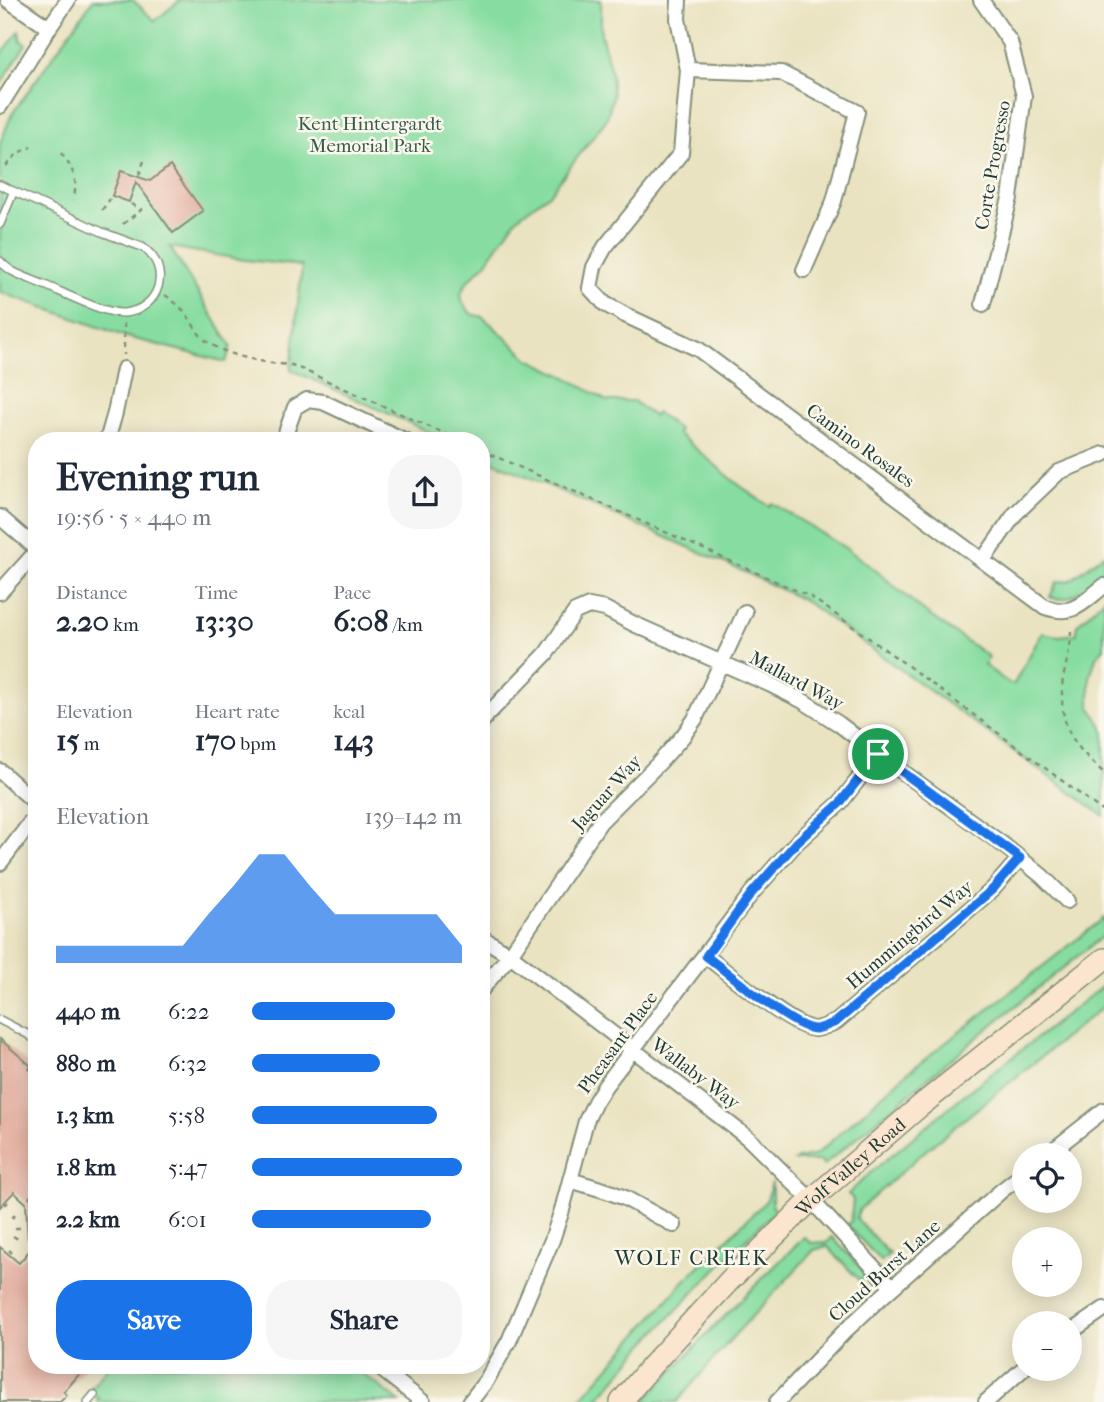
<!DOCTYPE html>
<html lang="en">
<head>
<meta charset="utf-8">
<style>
	:root { --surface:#fff; --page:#f6f6f7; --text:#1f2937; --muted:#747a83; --accent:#1a73e8 }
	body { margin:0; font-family:"IM FELL French Canon",serif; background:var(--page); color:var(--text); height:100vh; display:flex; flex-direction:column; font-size:26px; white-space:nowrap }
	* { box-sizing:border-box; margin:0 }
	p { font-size:23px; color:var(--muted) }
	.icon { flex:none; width:38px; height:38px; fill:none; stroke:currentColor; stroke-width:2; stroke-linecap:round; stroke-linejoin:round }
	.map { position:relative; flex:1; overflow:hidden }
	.drawer { position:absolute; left:28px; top:432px; width:462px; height:942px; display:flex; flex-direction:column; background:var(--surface); border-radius:28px; box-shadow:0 4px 18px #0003 }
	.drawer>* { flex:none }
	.tools { position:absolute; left:1012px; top:1143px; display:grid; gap:14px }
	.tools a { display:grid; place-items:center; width:70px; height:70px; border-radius:50%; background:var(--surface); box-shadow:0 4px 18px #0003; font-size:35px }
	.pin { position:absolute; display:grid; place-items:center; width:60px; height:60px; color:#fff; margin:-30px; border:4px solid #fff; border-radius:50%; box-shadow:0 2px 7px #0007 }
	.round { display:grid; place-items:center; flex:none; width:74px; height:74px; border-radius:28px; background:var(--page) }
	.overview { display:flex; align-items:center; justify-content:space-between; height:119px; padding:0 28px }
	h1 { font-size:38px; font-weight:700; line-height:52px }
	.figures { display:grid; grid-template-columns:repeat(3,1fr); gap:10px; height:119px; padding:7px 28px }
	.figures div { display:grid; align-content:center }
	.figures b { font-size:30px; font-weight:700 }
	.figures small { font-size:19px; font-weight:400 }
	.figures p { font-size:19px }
	.chart { height:196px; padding:14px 28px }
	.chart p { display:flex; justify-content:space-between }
	.chart svg { width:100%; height:126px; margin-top:7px; fill:var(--accent); opacity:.7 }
	.button { display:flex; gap:14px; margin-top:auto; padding:14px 28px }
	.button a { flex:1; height:80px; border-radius:28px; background:var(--accent); color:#fff; font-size:28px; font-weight:700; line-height:80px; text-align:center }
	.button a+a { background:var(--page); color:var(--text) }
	ul { padding:0 28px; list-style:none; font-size:23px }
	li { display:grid; grid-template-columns:112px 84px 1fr; align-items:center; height:52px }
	li i { height:18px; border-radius:9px; background:var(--accent) }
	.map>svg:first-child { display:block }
</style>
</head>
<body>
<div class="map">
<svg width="1104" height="1402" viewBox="0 0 1104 1402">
	<rect width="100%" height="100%" fill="#fbf7ec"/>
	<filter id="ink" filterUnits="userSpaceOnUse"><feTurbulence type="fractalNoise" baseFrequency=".0143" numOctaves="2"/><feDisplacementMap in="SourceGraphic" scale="14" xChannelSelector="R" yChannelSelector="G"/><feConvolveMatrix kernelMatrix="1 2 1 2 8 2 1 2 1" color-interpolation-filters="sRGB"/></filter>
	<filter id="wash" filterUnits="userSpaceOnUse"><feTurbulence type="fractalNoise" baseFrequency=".00686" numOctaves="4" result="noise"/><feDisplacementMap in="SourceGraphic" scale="28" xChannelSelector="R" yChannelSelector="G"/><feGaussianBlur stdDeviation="1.57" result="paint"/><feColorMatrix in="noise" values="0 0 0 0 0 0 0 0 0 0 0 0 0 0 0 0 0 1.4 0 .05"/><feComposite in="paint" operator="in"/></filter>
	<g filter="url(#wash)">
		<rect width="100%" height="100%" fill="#eae3c1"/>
		<path fill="#87dda1" stroke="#538d6a" stroke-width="2" d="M93,0H133L155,21L180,0H601V34L611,72L613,97L606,120L550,193L517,218L486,263L467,282L461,293L462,301L471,314L483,317L529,359L568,378L607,401H633L653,416L657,413L679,430L677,433L739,485L769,506L772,503L847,549L873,568L926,613L989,657L984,665L1010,684H1014L1016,680L1042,633L1059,636L1077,634V625L1104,599V648L1096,657L1090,677V706L1104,730V816L805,601L736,568L481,456V441H449L291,370L302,266L245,260L170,247L231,346L226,362L127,337L0,292V143L12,114Z
			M19,31L21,41L26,44L0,85V56Z
			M1104,554V575C1086,585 1071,605 1050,597L1057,582L1071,580Z
			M1104,918V935L992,1025L824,1165L820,1161H795L798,1159L816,1155L901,1078Z
			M1104,985V1006L925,1151L860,1209L856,1218L889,1254L881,1261L847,1225L851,1221L853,1199L848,1194L868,1175L965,1094Z
			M772,1182V1206L776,1210L722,1263L646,1342L596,1402H578L684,1281L767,1200Z
			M804,1237L811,1243L828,1242L832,1237L867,1274L860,1281L827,1246L814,1250L731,1339L677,1402H643L714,1327Z
			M110,1365H351L400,1402H97L99,1399L88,1391Z"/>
		<g id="blocks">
			<path fill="#e0a695" d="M170,166L203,211L173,233L136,182L129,202L112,196L121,171L150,181Z
				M0,1039L31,1066L29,1069L37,1075V1238H28L26,1203L14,1192L0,1207Z
				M37,1242V1365H87L64,1392L67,1395L60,1402H0V1247L19,1263Z"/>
		</g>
	</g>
	<g filter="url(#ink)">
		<use href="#blocks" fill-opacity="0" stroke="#84907a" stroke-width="2"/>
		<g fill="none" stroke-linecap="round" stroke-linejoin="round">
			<g stroke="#84907a" stroke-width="10">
				<path id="service" d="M0,185L102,232L142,247C173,267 160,310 124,313C105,314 66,294 47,286C36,281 23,277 12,271C7,268 4,265 0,261
					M0,224L13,193
					M0,1020L27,1034L37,1041
					M88,1402L94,1395"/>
			</g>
			<g stroke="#84907a" stroke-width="18">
				<path id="minor" d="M8,0L49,28
					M679,0L678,19L688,70L681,153L605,247L594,267L590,288L605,304L625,315L698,349L1045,607C1074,617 1082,603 1104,586
					M981,0L1010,42L1024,96L1010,198L983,304
					M688,70L781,73L857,112L834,201L804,270
					M0,106L49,28L68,0
					M107,441L115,413L124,369
					M283,441L295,407L307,400L323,402L406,441
					M0,517L37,549
					M983,560L1015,514L1059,472L1104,454
					M0,592L37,551
					M481,723L487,715L546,654L575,612L589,606L605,609L634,624L769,684L803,701L839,724L878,754L1002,844L1042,876L1067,901
					M0,771L37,804
					M0,863L37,814
					M481,937L510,955L748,1138L811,1200L892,1287
					M706,956C726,971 793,1029 815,1029C821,1029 830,1024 836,1022L979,901L993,889L1020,858
					M481,990L510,955L600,822L659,763L683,736L695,719L745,612
					M1047,1155L1104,1110
					M570,1180L607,1191L625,1198L674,1225
					M1069,1333L1104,1309
					M376,1365L423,1402
					M470,1402L486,1381L509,1341L552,1240L562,1210L586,1121L595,1102L605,1086L751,894L797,842L840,803L878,754
					M777,1402L844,1332L877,1301L1001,1191L1024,1173
					M986,1402L1024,1368"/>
			</g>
			<g stroke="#84907a" stroke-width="24">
				<g id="secondary">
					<path id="s1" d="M621,1402L652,1365L730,1280L811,1200L920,1106L1104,959"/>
				</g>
			</g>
			<path stroke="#84907a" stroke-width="2.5" stroke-dasharray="5 5" stroke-linecap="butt" d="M61,153C73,169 79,180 73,200
				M6,166L18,153L31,147
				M139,175L144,161
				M131,204L140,209
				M102,210L110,199
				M123,224L146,206
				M165,295C171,299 177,304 182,309C190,317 194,328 201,336C217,355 268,364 292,365L461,441
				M124,323V355
				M481,450L811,597L904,663L1104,812
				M1071,631C1071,647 1067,659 1064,674C1062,681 1062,689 1062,696C1062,733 1078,749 1104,773
				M29,1198L37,1190
				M5,1205L8,1202
				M12,1218L16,1214
				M15,1228H20
				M13,1236L18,1239
				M9,1250L12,1253
				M35,1256L37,1257"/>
			<use href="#service" stroke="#fff" stroke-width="7"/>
			<use href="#minor" stroke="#fff" stroke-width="14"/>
			<use href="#secondary" stroke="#fbe5cf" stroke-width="21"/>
		</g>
	</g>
	<g fill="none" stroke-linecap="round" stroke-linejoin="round" filter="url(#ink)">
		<g stroke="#fff" stroke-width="14">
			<path id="route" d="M878,754L1020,858L993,889L979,901L836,1022C830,1024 821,1029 815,1029C793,1029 726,971 706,956L751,894L797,842L840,803Z"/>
		</g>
		<use href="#route" stroke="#1a73e8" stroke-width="9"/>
	</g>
	<g text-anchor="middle" stroke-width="5" stroke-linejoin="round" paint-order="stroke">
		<g font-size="19" fill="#345d4a" stroke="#fbf7ec">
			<text x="370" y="130">Kent Hintergardt<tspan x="370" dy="22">Memorial Park</tspan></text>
		</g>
		<g font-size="19" fill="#1f3d34" stroke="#fbf7ec">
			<text transform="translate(992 165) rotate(-80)" y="7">Corte Progresso</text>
			<text transform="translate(861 445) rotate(36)" y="7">Camino Rosales</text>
			<text transform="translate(797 680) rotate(28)" y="7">Mallard Way</text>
			<text transform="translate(606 792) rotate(-48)" y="7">Jaguar Way</text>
			<text transform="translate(909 934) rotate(-40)" y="7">Hummingbird Way</text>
			<text transform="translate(617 1042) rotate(-54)" y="7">Pheasant Place</text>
			<text transform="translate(696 1073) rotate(37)" y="7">Wallaby Way</text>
			<text dy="7" stroke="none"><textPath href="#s1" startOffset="329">Wolf Valley Road</textPath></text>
			<text transform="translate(884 1270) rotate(-42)" y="7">Cloud Burst Lane</text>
		</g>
		<g font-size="21" letter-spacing="2" fill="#1f3d34" stroke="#fbf7ec">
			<text x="692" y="1265">WOLF CREEK</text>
		</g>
	</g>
</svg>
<div class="tools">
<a><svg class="icon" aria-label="locate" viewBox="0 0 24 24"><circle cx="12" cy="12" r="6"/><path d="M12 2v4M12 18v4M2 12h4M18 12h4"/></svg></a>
<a>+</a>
<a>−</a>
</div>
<div class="pin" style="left:878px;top:754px;background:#1e9e55"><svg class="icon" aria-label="arrive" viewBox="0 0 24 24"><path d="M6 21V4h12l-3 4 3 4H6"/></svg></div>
<section class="drawer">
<div class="overview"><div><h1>Evening run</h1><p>19:56 · 5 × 440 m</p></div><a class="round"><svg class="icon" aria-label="share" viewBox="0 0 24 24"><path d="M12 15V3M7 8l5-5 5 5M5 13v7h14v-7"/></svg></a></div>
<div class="figures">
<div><p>Distance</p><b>2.20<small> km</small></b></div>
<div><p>Time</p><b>13:30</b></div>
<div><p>Pace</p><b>6:08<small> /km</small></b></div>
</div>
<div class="figures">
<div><p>Elevation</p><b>15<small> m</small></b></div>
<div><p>Heart rate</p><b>170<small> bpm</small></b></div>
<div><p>kcal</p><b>143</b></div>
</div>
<div class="chart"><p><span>Elevation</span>139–142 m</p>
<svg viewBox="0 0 160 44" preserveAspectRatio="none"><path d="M0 44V38L10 38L20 38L30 38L40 38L50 38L60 27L70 17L80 6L90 6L100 17L110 27L120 27L130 27L140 27L150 27L160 38V44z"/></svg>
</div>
<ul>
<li><b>440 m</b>6:22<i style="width:68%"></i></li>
<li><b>880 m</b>6:32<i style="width:61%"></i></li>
<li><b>1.3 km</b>5:58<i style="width:88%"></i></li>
<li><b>1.8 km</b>5:47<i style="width:100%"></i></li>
<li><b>2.2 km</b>6:01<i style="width:85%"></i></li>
</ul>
<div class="button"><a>Save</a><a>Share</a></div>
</section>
</div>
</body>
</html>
